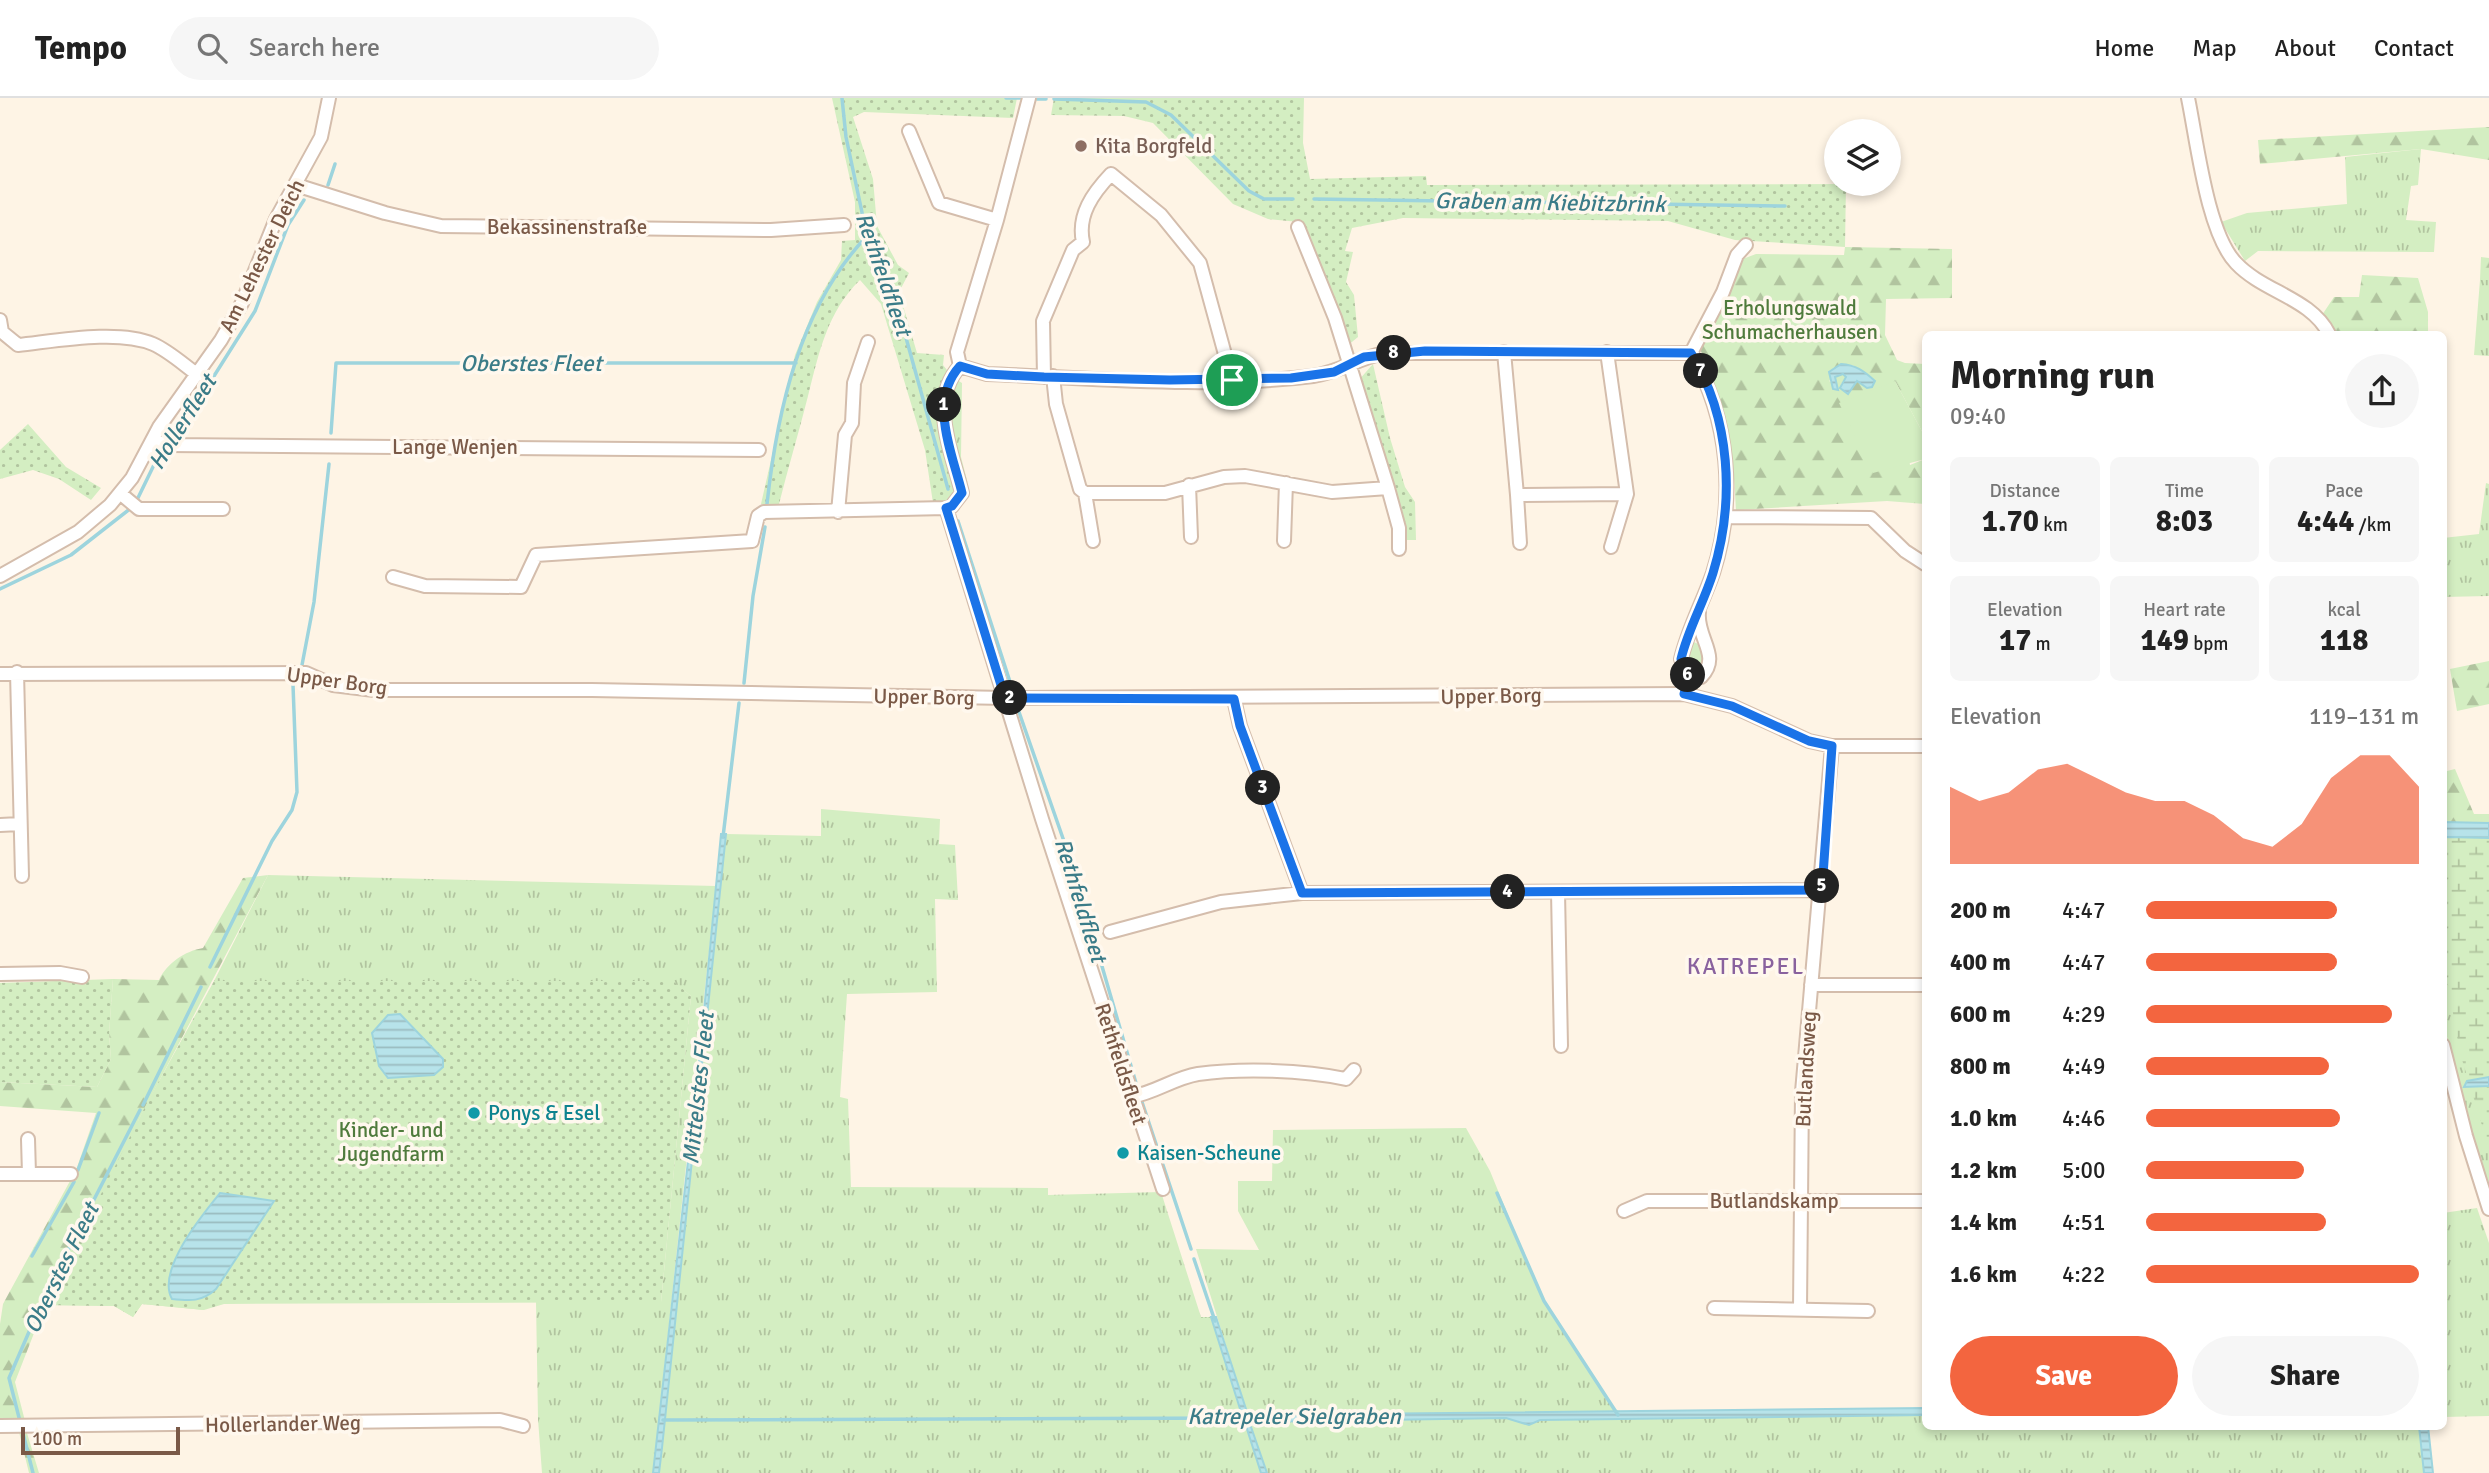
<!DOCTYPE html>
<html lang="en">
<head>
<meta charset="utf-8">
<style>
	:root { --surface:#fff; --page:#f6f6f6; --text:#222; --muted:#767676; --line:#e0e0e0; --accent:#f3653f }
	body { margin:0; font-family:Signika,sans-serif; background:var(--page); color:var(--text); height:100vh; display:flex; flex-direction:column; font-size:26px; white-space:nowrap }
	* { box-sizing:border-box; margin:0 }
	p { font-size:23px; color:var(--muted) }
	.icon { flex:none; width:38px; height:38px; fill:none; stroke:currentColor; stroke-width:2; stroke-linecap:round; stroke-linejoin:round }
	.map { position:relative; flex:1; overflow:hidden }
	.details { position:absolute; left:1922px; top:233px; width:525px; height:1099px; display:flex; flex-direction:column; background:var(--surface); border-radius:10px; box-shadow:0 4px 10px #0003 }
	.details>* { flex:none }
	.buttons { position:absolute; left:1824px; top:21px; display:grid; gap:14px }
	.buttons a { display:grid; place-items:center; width:77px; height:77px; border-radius:50%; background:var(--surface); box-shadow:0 4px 10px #0003; font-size:35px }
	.scale { position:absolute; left:21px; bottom:18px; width:159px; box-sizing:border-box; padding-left:7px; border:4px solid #7a5947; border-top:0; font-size:19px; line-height:24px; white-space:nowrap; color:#7a5947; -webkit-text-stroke:5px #fff8ee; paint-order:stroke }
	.pin { position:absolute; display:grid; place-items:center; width:60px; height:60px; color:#fff; margin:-30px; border:4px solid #fff; border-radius:50%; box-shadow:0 2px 7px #0007 }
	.km { position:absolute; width:35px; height:35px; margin:-18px; border-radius:50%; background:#222; color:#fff; font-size:19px; line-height:35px; text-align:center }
	.round { display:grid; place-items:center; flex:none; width:74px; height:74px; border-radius:37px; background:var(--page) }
	.summary { display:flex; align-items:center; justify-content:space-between; height:119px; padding:0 28px }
	h1 { font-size:38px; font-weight:800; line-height:52px }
	.figures { display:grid; grid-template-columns:repeat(3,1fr); gap:10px; height:119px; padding:7px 28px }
	.figures div { display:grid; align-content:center; border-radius:10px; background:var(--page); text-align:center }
	.figures b { font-size:30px; font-weight:800 }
	.figures small { font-size:19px; font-weight:400 }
	.figures p { font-size:19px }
	.chart { height:196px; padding:14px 28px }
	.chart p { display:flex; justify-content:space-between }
	.chart svg { width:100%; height:126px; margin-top:7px; fill:var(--accent); opacity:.7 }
	.action { display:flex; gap:14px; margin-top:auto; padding:14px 28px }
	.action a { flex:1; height:80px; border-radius:42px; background:var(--accent); color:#fff; font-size:28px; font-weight:800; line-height:80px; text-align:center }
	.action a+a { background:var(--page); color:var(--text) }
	ul { padding:0 28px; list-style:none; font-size:23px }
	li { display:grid; grid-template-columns:112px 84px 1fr; align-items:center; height:52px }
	li i { height:18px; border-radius:9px; background:var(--accent) }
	header { display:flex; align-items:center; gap:42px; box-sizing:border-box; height:98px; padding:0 35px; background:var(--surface); border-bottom:2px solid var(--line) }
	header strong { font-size:33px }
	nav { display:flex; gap:38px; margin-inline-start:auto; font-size:24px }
	.search { width:490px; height:63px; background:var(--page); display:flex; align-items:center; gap:18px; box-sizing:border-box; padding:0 24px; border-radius:38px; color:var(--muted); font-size:26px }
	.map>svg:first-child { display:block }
</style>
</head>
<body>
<header>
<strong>Tempo</strong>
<div class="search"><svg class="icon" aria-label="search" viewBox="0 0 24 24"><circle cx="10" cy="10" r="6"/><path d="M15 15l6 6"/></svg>Search here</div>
<nav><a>Home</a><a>Map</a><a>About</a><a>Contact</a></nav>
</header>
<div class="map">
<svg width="2489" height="1375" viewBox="0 0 2489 1375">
	<defs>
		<pattern id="grass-tufts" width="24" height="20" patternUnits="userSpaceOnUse" patternTransform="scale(1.75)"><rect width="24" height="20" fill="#d4eec2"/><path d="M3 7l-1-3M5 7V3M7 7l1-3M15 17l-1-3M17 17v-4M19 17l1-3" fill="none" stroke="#b1c49f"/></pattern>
		<pattern id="forest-firs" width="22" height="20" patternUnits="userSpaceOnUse" patternTransform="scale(1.75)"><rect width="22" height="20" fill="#d4eec2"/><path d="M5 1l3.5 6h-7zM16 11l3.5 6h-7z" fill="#b1c49f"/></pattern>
		<pattern id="wetland-marsh" width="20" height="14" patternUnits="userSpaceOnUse" patternTransform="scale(1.75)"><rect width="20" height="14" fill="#d4eec2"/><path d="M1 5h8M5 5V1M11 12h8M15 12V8" fill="none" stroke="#b1c49f"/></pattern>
		<pattern id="park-dots" width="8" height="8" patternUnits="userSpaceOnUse" patternTransform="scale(1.75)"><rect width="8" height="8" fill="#d4eec2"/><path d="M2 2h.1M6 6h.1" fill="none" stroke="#b1c49f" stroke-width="1.8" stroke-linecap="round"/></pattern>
		<pattern id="water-rules" width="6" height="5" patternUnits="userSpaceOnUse" patternTransform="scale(1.75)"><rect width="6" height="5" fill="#b7e3ea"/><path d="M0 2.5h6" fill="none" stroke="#9abbbf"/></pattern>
	</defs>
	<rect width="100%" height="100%" fill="#fef4e5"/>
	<path fill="url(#grass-tufts)" d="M2421,51L2418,87L2411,88L2406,122L2436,124L2434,154L2258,153L2245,163L2221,124L2247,115L2347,106L2345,59Z
		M2480,182H2489V258L2474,257Z
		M954,280L962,285L961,359L968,386L960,366L948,308Z
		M2486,385L2489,386V498L2443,499V440L2479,436Z
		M1694,544L1700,547L1706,560L1701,570L1696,571L1688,563L1690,548Z
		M821,711L940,721L939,746L955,747L958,802L935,801L937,894L847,896L840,999L848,1001L851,1089L1048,1090V1097L1161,1094L1201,1219H1211L1261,1375H659L726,736L821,738Z
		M2447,739L2489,740V1094L2460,996L2443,921V742Z
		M268,777L716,788L653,1375H542L538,1321L536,1204H661L691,898L672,883H214Z
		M1466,1030L1490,1073L1542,1200L1614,1310L1620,1314L1252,1317L1247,1315L1196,1151L1259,1152L1238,1113V1083H1272L1273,1032Z
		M2477,1110L2489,1145V1318L2443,1319V1115Z
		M1925,1317V1328H2419L2424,1375H1267L1250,1325L1507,1320L1529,1327L1540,1322Z"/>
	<path fill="url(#forest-firs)" fill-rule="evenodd" d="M2489,29V62L2421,51L2260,66L2258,42Z
		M1845,149L1952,151V200L1886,201L1885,237L1897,262L1905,265L1925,266V339L1895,283L1910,367L1925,361V406L1887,403L1736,412C1733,347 1727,309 1699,249L1740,162L1756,156L1844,157ZM1853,267L1862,284L1857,283L1852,289L1841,286L1846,279L1843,276L1835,279L1837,287L1829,283Z
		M2481,159L2489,160V182H2480Z
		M2362,177L2418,180L2428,214V236H2332L2322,217L2334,199H2359Z
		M2489,563V606L2457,613L2450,571Z
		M2455,671L2474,716H2489V725L2443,724V674Z
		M268,777L138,1023L204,1212L142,1206L133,1219L114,1208L45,1207L15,1284L25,1323H0V1226L3,1206L76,1072L96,1015L0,1008V984L97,989L111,961L109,936L113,881L159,882C167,865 185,853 203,850L243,780Z
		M19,1334L27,1335L39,1375H29Z"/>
	<path fill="url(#wetland-marsh)" d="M2443,739L2489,740V1050L2460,955L2443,858Z"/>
	<path fill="url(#park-dots)" d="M832,0H1017L1013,20L864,14L853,19L873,81L877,128L898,167L909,175L899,194L917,255L944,257L943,267L947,272L938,293V313L956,393L948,405H933L925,352L881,206L860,182C827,214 819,255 808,298C799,334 788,370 779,406H761L795,257L817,204L841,162L842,143L855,142V104Z
		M1054,0H1304L1303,45L1310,81L1426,78L1427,87L1846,86L1845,149L1735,142L1668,123L1403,120L1352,130L1345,153L1353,154L1346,184L1354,197L1358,239L1347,248L1299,124L1268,121L1233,106L1153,25L1124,18L1051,17Z
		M1373,266L1390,340L1405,389L1415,404L1416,442H1402L1358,283Z
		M28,326L66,369L101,390L91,402L59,381L33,372L0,381V352Z
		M113,881L109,936L111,961L97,989L0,984V885Z
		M214,883H673L691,898L661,1204L224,1206L204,1212L142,1206L133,1219L114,1208L45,1207L148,1003Z"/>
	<path fill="#d4eec2" d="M1895,283L1925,339V361L1873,375L1839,305Z"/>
	<path fill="url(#water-rules)" stroke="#9dd4dd" stroke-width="2" d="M1841,266C1856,267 1864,273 1875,283L1872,289L1867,290L1857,283L1848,296L1840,290L1846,279L1843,276L1835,279L1838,292L1833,291L1829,274Z
		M2443,724L2489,725V740L2447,739L2443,743Z
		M721,736H726L662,1350L659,1375H653L699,965Z
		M400,916L443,961V969L434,977L388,980L379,968L372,935L388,917Z
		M2489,979V988L2464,989L2467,983Z
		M220,1095L274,1103L216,1191C202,1204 190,1203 172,1201C156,1173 202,1117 220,1095Z
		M1211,1219H1216L1247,1314L1252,1317L1925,1310V1317L1540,1322L1529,1327L1506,1320L1255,1324L1250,1326L1267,1375H1261L1246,1328L1240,1324L1241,1314Z
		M2419,1328H2428L2433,1375H2424Z"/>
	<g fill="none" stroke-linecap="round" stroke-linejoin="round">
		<path stroke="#9dd4dd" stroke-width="3.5" d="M842,0L846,39L867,138L888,175L948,391
			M1006,0H1020
			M1037,1H1046
			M1054,1L1146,4L1171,17L1249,93L1264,101H1293
			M328,87L335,66
			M1314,101L1785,108
			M331,335L336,265H796
			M136,404L167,340L214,278L255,213L288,127L304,102
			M767,406C777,313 800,208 867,138
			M958,423L1012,590
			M0,491L71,457L131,410
			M302,567L314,504L329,366
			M744,585L753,498L765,429
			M1019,614L1074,772L1138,992
			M723,739L739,605
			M210,869L272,743L292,712L297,694L293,587
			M1142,1004L1191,1151
			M143,1007L201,889
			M78,1072L99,1015
			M1497,1095L1544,1203L1618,1317
			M32,1158L74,1084
			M1194,1161L1215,1223
			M663,1322L1244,1320
			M33,1375L9,1280L45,1197L140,1012"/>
		<g stroke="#d4bdac" stroke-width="16">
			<path id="minor" d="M1029,0L997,122L957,254L960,268L987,276C1093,280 1209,291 1313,278C1339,274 1359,260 1384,255H1691C1730,322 1736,403 1713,475C1703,504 1688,531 1681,561L1689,578L1701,579C1722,558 1696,540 1699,514
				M2188,0C2197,43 2207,135 2236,165C2263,194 2311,200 2329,236
				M909,33L939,105L997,122
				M296,87L385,115L441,128L771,132L844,127
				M0,222L2,234L18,247C56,243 118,231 153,246C169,253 184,267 198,277
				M1504,254L1517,397L1627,396L1607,254
				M1691,255L1723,194L1737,157L1746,147
				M960,268C928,303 952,354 962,395L952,408L946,410L1042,721L1163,1091
				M1053,278L1056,306L1080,391L1085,395H1165L1224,379L1245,378L1332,394L1388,390L1335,220L1298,129
				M1044,279L1043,223L1073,152L1083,144C1077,117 1093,95 1111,76L1161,117L1200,165L1232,282
				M152,342L168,347L759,352
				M1189,387L1191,439
				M1388,390L1399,430V451
				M1085,395L1093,443
				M121,396L139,411H223
				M1517,397L1520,445
				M838,414L845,337L852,325L854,285L868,244
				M1726,419L1871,420L1905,453L1925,466
				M1284,443L1286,385
				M1611,449L1627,396
				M0,478L78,434L110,407L132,380L159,329L221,242L242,205L276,121L321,39L329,0
				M393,479L425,488L521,489L536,457L752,443L758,418L764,414L946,410
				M17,574L22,778
				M0,576L306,575L333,587L374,592H592L1005,600L1684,596L1732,608L1809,643L1832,648H1925
				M1234,601L1240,628L1302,795
				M0,727L20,726
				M1558,794L1561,948
				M1110,834L1221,804L1302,795L1822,792
				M0,876L60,875L82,879
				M1811,887H1925
				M2443,947L2466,1038L2489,1111
				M1131,999C1157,994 1174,980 1198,976C1242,970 1303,972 1346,981L1354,972
				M28,1041L29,1076
				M0,1076H71
				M1624,1113L1647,1103H1925
				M1714,1210L1868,1213
				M1800,1211L1802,994L1832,648
				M0,1328L500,1322L523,1328"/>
		</g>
		<use href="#minor" stroke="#fff" stroke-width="12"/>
	</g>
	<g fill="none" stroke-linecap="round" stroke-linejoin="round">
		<g stroke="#fff" stroke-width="14">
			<path id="route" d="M1425,253L1691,255C1731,321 1735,403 1713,475C1704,504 1688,531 1681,561L1689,578L1684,596L1732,608L1809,643L1832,648L1822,792L1302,795L1240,628L1234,601L1005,600L946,410L952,408L962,395C952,354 928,303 960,268L987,276L1044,279L1170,282L1291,280L1334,274L1364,259Z"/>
		</g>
		<use href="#route" stroke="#1a73e8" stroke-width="9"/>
	</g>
	<circle fill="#8d6e63" stroke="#fff8ee" stroke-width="2.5" cx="1081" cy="48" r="7"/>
	<g fill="#0f9aa8" stroke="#fff8ee" stroke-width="2.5">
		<circle cx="474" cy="1015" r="7"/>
		<circle cx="1123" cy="1055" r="7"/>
	</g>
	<g text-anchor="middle" stroke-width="7" stroke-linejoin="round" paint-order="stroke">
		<g font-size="21" fill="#785e54" stroke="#fff8ee" text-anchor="start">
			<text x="1095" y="55">Kita Borgfeld</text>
		</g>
		<g font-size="21" fill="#7a5947" stroke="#fff8ee">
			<text x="567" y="136">Bekassinenstraße</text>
			<text transform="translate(262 158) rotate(-64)" y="7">Am Lehester Deich</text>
			<text x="455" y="356">Lange Wenjen</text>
			<text transform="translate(337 583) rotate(8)" y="7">Upper Borg</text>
			<text transform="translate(1491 598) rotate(-1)" y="7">Upper Borg</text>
			<text transform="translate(924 599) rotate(1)" y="7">Upper Borg</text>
			<text transform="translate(1121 966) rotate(72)" y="7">Rethfeldsfleet</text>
			<text transform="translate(1806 971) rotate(-87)" y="7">Butlandsweg</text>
			<text x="1774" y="1110">Butlandskamp</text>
			<text transform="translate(283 1326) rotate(-1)" y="7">Hollerlander Weg</text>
		</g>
		<g font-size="21" fill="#4f7b3c" stroke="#fff8ee">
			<text x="1790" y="217">Erholungswald<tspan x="1790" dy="24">Schumacherhausen</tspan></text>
			<text x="391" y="1039">Kinder- und<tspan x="391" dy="24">Jugendfarm</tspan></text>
		</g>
		<g font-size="21" fill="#0d838f" stroke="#fff8ee" text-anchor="start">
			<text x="488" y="1022">Ponys &amp; Esel</text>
			<text x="1137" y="1062">Kaisen-Scheune</text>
		</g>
		<g font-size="23" font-style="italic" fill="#3b7c88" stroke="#fff8ee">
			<text transform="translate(1550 104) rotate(1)" y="8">Graben am Kiebitzbrink</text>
			<text transform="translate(884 176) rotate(71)" y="8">Rethfeldfleet</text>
			<text x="531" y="273">Oberstes Fleet</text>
			<text transform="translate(182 324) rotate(-58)" y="8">Hollerfleet</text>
			<text transform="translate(1081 802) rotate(73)" y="8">Rethfeldfleet</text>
			<text transform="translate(698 990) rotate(-84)" y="8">Mittelstes Fleet</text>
			<text transform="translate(61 1170) rotate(-64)" y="8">Oberstes Fleet</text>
			<text x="1294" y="1326">Katrepeler Sielgraben</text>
		</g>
		<g font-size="23" letter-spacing="2" fill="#89629e" stroke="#fff8ee">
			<text x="1746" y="876">KATREPEL</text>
		</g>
	</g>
</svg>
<div class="buttons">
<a><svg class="icon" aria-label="layers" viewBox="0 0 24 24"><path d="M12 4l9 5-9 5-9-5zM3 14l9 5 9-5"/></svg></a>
</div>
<div class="scale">100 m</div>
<div class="pin" style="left:1232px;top:282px;background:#1e9e55"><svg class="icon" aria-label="arrive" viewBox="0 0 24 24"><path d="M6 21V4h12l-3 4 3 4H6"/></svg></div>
<b class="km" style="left:944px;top:307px">1</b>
<b class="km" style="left:1010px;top:600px">2</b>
<b class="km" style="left:1263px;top:690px">3</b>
<b class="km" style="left:1508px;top:794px">4</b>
<b class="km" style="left:1822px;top:788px">5</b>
<b class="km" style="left:1688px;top:577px">6</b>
<b class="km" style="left:1701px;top:273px">7</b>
<b class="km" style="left:1394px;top:255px">8</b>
<section class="details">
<div class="summary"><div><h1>Morning run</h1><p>09:40</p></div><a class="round"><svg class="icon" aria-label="share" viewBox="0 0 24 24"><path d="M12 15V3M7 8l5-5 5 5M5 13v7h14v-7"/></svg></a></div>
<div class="figures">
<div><p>Distance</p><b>1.70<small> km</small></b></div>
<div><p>Time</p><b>8:03</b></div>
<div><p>Pace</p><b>4:44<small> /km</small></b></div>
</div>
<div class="figures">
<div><p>Elevation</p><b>17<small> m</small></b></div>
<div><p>Heart rate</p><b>149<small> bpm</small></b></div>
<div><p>kcal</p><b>118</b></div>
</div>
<div class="chart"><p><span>Elevation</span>119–131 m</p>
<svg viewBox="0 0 160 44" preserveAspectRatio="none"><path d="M0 44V17L10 22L20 19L30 11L40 9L50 14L60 19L70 22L80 22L90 27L100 35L110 38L120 30L130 14L140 6L150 6L160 17V44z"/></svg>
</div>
<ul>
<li><b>200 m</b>4:47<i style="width:70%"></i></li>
<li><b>400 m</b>4:47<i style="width:70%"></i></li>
<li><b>600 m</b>4:29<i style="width:90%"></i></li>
<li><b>800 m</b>4:49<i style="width:67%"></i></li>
<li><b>1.0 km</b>4:46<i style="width:71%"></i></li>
<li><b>1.2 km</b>5:00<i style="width:58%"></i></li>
<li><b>1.4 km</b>4:51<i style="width:66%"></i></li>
<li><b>1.6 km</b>4:22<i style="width:100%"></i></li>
</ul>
<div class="action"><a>Save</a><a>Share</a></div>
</section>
</div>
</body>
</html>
